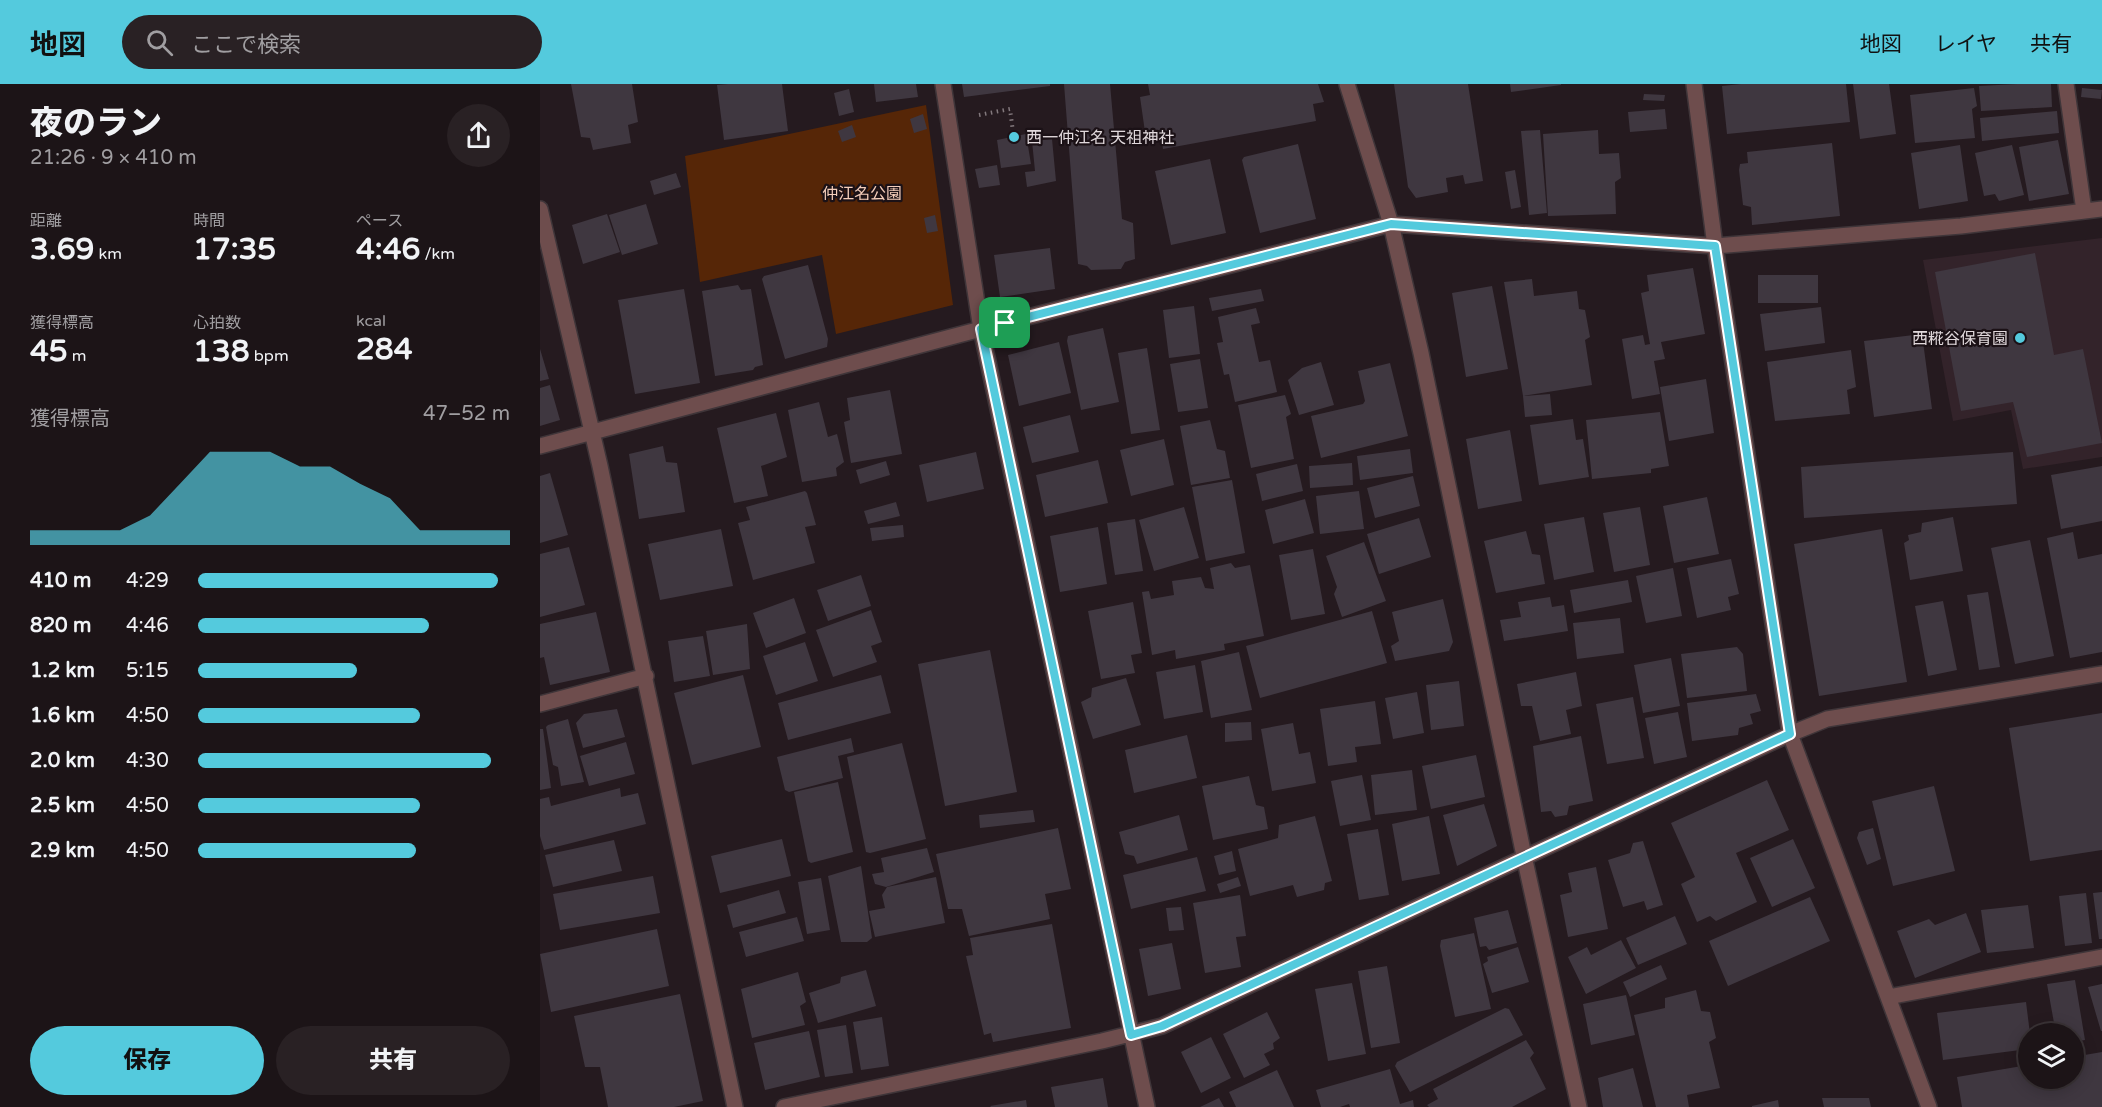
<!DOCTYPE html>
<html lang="ja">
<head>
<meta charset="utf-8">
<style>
	:root { --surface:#1c1417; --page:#292124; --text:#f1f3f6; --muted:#a09ea1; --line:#3a3336; --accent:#54cadd }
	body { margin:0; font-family:"Varela Round","Noto Sans JP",sans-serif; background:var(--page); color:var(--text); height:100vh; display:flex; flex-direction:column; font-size:22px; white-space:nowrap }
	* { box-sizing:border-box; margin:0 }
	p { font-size:20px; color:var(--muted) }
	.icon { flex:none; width:33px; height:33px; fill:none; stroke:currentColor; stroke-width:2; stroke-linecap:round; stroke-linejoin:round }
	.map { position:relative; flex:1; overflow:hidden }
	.sheet { display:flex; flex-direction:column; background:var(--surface); width:540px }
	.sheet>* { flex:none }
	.controls { position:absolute; left:1478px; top:939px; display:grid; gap:12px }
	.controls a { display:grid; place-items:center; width:66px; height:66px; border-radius:50%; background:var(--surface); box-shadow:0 3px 15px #0003,0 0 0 2px var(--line); font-size:30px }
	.pin { position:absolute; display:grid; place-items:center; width:51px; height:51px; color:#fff; margin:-26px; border-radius:12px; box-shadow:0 3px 9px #0006 }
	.round { display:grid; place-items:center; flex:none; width:63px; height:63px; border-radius:32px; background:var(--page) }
	.headline { display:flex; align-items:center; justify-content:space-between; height:102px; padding:0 30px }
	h1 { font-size:33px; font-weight:800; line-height:45px }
	.stats { display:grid; grid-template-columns:repeat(3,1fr); gap:9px; height:102px; padding:6px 30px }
	.stats div { display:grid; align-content:center }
	.stats b { font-size:30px; font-weight:800 }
	.stats small { font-size:16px; font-weight:400 }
	.stats p { font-size:16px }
	.chart { height:168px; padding:12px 30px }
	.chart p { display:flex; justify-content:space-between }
	.chart svg { width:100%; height:108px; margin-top:6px; fill:var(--accent); opacity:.7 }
	.button { display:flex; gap:12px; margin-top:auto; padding:12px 30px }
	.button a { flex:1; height:69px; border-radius:36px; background:var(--accent); color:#111; font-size:24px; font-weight:800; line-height:69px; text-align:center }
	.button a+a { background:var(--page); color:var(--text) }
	ul { padding:0 30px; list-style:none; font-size:20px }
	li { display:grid; grid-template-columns:96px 72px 1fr; align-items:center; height:45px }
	li i { height:15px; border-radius:8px; background:var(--accent) }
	header { display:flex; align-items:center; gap:36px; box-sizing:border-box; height:84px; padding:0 30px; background:var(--accent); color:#111 }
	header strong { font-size:28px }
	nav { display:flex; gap:33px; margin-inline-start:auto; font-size:21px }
	.search { width:420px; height:54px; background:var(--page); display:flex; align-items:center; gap:15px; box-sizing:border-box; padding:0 21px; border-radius:33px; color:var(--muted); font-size:22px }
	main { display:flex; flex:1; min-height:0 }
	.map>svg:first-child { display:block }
</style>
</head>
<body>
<header>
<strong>地図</strong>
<div class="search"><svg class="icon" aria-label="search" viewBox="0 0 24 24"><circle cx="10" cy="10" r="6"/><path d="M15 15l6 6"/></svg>ここで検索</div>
<nav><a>地図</a><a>レイヤ</a><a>共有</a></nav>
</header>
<main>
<section class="sheet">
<div class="headline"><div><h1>夜のラン</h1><p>21:26 · 9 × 410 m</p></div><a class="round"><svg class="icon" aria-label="share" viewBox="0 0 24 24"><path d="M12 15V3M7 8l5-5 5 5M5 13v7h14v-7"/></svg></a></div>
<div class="stats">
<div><p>距離</p><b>3.69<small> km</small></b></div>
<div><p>時間</p><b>17:35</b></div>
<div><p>ペース</p><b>4:46<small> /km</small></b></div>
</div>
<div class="stats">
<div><p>獲得標高</p><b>45<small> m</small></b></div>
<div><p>心拍数</p><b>138<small> bpm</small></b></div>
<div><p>kcal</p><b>284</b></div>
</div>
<div class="chart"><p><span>獲得標高</span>47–52 m</p>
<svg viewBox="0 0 160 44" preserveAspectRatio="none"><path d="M0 44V38L10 38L20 38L30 38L40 32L50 19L60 6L70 6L80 6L90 12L100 12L110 19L120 25L130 38L140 38L150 38L160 38V44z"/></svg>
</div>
<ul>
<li><b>410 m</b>4:29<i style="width:96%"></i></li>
<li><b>820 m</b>4:46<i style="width:74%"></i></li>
<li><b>1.2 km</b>5:15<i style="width:51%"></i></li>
<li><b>1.6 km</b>4:50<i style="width:71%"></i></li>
<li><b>2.0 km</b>4:30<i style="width:94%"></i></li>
<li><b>2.5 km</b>4:50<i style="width:71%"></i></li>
<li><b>2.9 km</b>4:50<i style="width:70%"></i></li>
</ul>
<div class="button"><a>保存</a><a>共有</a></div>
</section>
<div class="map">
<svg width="1562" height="1023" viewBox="0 0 1562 1023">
	<rect width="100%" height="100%" fill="#251a1f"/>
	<path fill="#33232a" d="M1562,154V373L1483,385L1471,326L1413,337L1383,176Z"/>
	<path fill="#562607" d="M386,21L413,221L296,250L282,171L160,198L145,72Z"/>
	<path fill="#3f3740" d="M31,0H92L98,38L88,41L91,59L53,66L50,54L41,53Z
		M188,0H242L248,47L184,56L177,1Z
		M334,0H376L378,13L336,18Z
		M422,0H510V2L424,13Z
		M524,0H570L582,135L593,139L595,175L585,178L581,185L551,186L547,182L538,180Z
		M608,0H778L784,18L773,20L776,37L623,65L621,52L606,55L600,13L610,11Z
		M854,0H928L943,97L925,100L923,91L906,94L908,108L876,114L868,103Z
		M970,0H1021V1L971,8Z
		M1201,0H1306L1310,38L1187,50L1182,2Z
		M1313,0H1349L1356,50L1320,55Z
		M1477,0H1511L1512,23L1441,27L1439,2Z
		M1434,4L1437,22L1432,25L1435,54L1375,59L1370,11Z
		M1542,4L1562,6L1561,15L1541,13Z
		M309,5L314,28L299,32L294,9Z
		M1104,10L1125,11L1124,17L1103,16Z
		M1125,25L1127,45L1090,48L1088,28Z
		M1517,27L1519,49L1442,57L1440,34Z
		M383,30L387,45L374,49L370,35Z
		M312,41L316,53L302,58L298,47Z
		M1000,46L1007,129L989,131L981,47Z
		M1058,46L1059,70L1079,69L1081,94L1075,98L1076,130L1008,132L1003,50Z
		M486,50L491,80L461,84L457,56Z
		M512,55L516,97L487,103L485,88L495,87L492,57Z
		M1518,56L1529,110L1489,117L1479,63Z
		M1292,59L1300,132L1212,141L1211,123L1203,121L1199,86L1200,80L1208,79L1207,68Z
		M758,60L776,135L720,149L702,76L704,73Z
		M1420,61L1428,117L1379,125L1371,69Z
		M1472,61L1484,111L1459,117L1455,110L1444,112L1435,69Z
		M670,75L686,149L631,161L615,87Z
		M457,81L460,101L439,104L435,85Z
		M975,86L981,123L971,125L965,88Z
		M136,89L141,103L114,111L110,97Z
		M106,120L118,160L82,171L69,131Z
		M67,130L80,168L43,180L32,141Z
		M395,131L398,147L387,149L384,134Z
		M510,164L515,205L460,213L454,171Z
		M1495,169L1514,271L1543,265L1562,359L1487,373L1473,318L1421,327L1395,188Z
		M268,181L288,255L287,263L245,275L222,195L224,192Z
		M1153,184L1165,250L1121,258L1125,275L1114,277L1120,310L1092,315L1082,255L1103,251L1105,261L1110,260L1101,209L1109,207L1107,191Z
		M1218,191H1278V219H1218Z
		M992,195L994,212L1037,207L1039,225L1045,226L1050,253L1045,256L1052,301L983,312L964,198Z
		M198,201L201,206L211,205L223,281L215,283L213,286L175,292L162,207Z
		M952,202L968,285L926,293L912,209Z
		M144,205L160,299L95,310L78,216Z
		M721,205L724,217L672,227L669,214Z
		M654,222L660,270L629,274L623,226Z
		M1281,223L1285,259L1225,267L1220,230Z
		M716,224L720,239L711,241L719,278L730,276L737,308L695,318L689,290L684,291L677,259L683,258L678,233Z
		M563,244L579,318L541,326L527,257L528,252Z
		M1382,250L1392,325L1334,333L1324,257Z
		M519,258L531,309L479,322L468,271Z
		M607,264L620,346L591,350L578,269Z
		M0,265L9,295L0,297Z
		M1311,266L1316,303L1307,306L1310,330L1235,337L1227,278Z
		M660,275L668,324L638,328L630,280Z
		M781,278L794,321L759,331L748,296L762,284Z
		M850,279L868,352L781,374L771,332L823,320L825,317L818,287Z
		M1166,295L1174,349L1129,357L1120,303Z
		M10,301L20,336L0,342V304Z
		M350,306L362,370L311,379L304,338L310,336L307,314Z
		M1010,310L1012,331L985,333L983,312Z
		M745,311L751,330L746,333L754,375L711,384L698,321Z
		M279,318L288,353L297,350L304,378L296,384L297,392L262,398L248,326Z
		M1120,328L1129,382L1111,385V389L1052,395L1046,336Z
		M236,329L247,373L221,382L228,412L194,419L177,344Z
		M530,331L539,368L492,379L483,343Z
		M1033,335L1036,356L1043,355L1049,393L999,401L990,341Z
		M670,336L677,365L685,367L690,394L651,401L640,342Z
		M970,346L982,417L938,425L926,355Z
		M624,355L634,401L591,412L580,366Z
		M123,362L126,378L137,379L145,428L99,435L89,370Z
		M870,365L873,389L820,396L817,372Z
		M436,368L444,405L387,418L379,381Z
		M1473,368L1477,420L1264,434L1261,383Z
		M558,376L568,419L505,433L496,391Z
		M346,377L350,391L320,400L316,386Z
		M812,379L813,401L770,404L769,382Z
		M757,380L763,407L722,417L716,390Z
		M1562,382V437L1521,445L1511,391Z
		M10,389L28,451L0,459V392Z
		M873,392L880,422L835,434L827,404Z
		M692,396L705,469L666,477L652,403Z
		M265,407L267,409L276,441L265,443L275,479L213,496L198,439L210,436L206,423Z
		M819,407L824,445L780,450L776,412Z
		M1167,413L1179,470L1134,479L1123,422Z
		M765,415L774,449L733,460L725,426Z
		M356,418L360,432L328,440L324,427Z
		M644,423L659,474L614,487L599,436Z
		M1100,423L1110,481L1074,488L1063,429Z
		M1044,433L1054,488L1014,496L1004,440Z
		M1413,433L1423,487L1370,496L1364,459L1369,456L1368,451L1381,448L1382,439Z
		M879,434L891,473L839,490L827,450Z
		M595,435L603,487L575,491L567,439Z
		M363,441L364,453L332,457L330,444Z
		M558,443L567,500L520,508L510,452Z
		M181,445L193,502L120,516L108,460Z
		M1342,445L1367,598L1279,612L1254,460Z
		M986,447L992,470L1000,471L1005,500L956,509L944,457Z
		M1533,448L1538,475L1562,470V568L1530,574L1507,454Z
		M1490,456L1514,572L1475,580L1451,464Z
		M824,458L846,517L802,533L794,510L797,503L786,472Z
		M29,463L45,521L0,533V470Z
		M773,465L785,530L751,536L739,471Z
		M1191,475L1199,510L1188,513L1191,526L1157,534L1147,484Z
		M691,479L695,484L710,481L724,552L684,560L685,566L636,575L635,566L612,571L602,508L609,507L611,515L634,511L632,497L661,493L665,504L674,505L670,484Z
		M1133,484L1142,532L1106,539L1096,492Z
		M321,491L331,522L288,537L277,506Z
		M1088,496L1092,518L1034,529L1030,506Z
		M1448,508L1460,583L1439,586L1427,511Z
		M1010,513L1012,523L1024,521L1028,547L964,557L960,536L981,533L978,518Z
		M254,514L266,549L226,564L213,529Z
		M903,515L913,558L909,567L855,577L851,562L859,557L852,528Z
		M1403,517L1417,586L1388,592L1375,522Z
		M593,518L602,569L591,571L595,589L561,595L548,527Z
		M331,526L342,558L331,562L337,578L293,593L276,546Z
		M832,527L847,579L720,614L706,562Z
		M56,528L70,588L10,601L4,573L0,574V540Z
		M1080,534L1084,569L1037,575L1033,539Z
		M207,540L210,585L173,591L166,547Z
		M163,552L170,592L134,598L128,557Z
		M265,558L278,597L236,611L223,572Z
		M1197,563L1203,570L1207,607L1147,614L1141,570Z
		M450,566L477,708L405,722L378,580Z
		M699,568L712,626L671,634L661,577Z
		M1131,574L1140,622L1103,629L1094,581Z
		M655,581L663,628L624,635L616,588Z
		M1036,588L1042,622L1026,626L1031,650L1000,657L992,622H981L977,600Z
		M203,591L221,663L152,681L134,609Z
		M341,591L351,629L248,656L238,619Z
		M586,594L601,641L553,655L541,618L551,613L552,604Z
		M919,597L924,642L891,646L886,601Z
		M877,608L884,649L853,655L845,614Z
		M1216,610L1221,627L1210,630L1213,640L1199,644L1198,651L1152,657L1147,619Z
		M1093,613L1104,674L1067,680L1056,620Z
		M835,617L841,660L815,663L817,678L788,682L780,625Z
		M77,625L85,653L43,664L36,639L44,630Z
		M1138,628L1147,673L1114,680L1105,634Z
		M1562,629V766L1490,777L1469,644Z
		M28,635L44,698L21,702L18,683L13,681L6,643L8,641Z
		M711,638L712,656L685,658V639Z
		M753,639L759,670L770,668L776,699L732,707L721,645Z
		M0,645H3L11,704L0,706Z
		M647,651L657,694L594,709L585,666Z
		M1041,652L1053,717L1029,722L1027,731L1015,733L1011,727L1001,728L993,662Z
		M311,654L314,668L298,672L303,694L249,708L245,706L237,673Z
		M86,658L95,690L49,702L40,672Z
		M362,659L386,755L330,769L326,768L307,673Z
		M936,671L945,713L891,725L882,682Z
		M872,686L877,726L835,731L831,691Z
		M822,691L831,736L800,742L791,697Z
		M709,692L716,721L724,723L728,745L673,756L662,702Z
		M1227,696L1249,746L1196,769L1217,818L1176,837L1170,832L1157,838L1141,800L1155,793L1131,739Z
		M298,698L313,768L271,779L268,777L254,708Z
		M1394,702L1415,787L1353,802L1332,717Z
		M80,704L81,713L98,709L106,740L4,766L0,752V715L9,713L11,722Z
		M944,720L957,762L917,782L903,731Z
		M493,726L495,738L440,744L439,731Z
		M639,731L648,766L597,780L594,772L585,770L579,748Z
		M775,732L792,797L785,799L784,806L757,813L753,801L710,812L698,765L738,754L739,741Z
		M889,732L900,790L862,797L852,740Z
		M518,744L531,805L505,810L510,835L429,852L422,825H408L396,770Z
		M1333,744L1341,775L1327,781L1317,754L1319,748Z
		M838,745L849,811L819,816L807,750Z
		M242,755L251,792L180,809L171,772Z
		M1253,755L1275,804L1232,823L1210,774Z
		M74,756L82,787L13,803L5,771Z
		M1103,757L1123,821L1107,826L1104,817L1083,823L1068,776L1090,769L1093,759Z
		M387,764L394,788L346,803L335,800L332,790L344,788L341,774Z
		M692,767L696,787L679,791L674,772Z
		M657,773L666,807L591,825L583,791Z
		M321,782L332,854L327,858H301L288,792Z
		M1056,783L1068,845L1028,853L1020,811L1032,808L1028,789Z
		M113,792L120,829L20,846L13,810Z
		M396,793L405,839L335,853L329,827L345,824L342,811L347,803Z
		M698,793L701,802L680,809L677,800Z
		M281,794L290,846L267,850L258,798Z
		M239,806L246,829L193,844L187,821Z
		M1562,808V855H1559L1553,809Z
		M1546,809L1552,859L1525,862L1519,812Z
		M700,811L706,852L696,853L701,883L665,889L653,819Z
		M1270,813L1290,857L1188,902L1169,857Z
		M1488,821L1494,864L1447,869L1441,826Z
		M641,823L644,846L629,847L626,824Z
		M968,826L977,859L949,866L946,862L940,863L934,834Z
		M1426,829L1441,868L1375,894L1357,847L1389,835L1395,841Z
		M1135,832L1147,860L1098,881L1086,854Z
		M257,833L264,857L206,873L199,848Z
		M512,840L531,944L453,958L451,949L444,951L426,872L433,871L430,854Z
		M117,845L129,902L11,928L0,870Z
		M934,849L951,925L915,933L900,862L901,856Z
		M1081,856L1096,884L1046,910L1028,873L1047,863L1051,871Z
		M632,859L641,905L608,912L599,865Z
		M978,863L989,898L952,909L943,880L948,877L947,873Z
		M1121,881L1127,895L1090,913L1083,898Z
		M847,882L860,959L831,964L818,887Z
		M326,886L336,922L278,939L269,909L300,899L301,893Z
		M258,888L266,918L260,922L265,941L212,954L201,905Z
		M1535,896L1545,956L1533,958V950H1516L1507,900Z
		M812,899L826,970L788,977L775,905Z
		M1562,900V947H1561L1548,903Z
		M1156,906L1161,927L1170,928L1176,954L1169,958L1180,1004L1147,1011L1149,1023H1116L1094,931L1125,924V914Z
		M140,910L163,1017L134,1023H68L60,983H45L34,932Z
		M1086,911L1095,951L1051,961L1043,920Z
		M1486,918L1490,950H1488V965L1403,976L1397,929Z
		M965,924L969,925L983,951L870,1008L855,982L857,978Z
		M727,928L740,954L733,959L734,965L724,970L730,981L704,994L683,950Z
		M342,933L349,982L321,986L313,938Z
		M306,941L313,989L285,993L277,946Z
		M269,947L280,993L225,1006L214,959Z
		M671,953L691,994L661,1009L641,968Z
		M986,956L994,969L990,974L1006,1005L972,1023H889L887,1021L898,1015L893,1005Z
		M1562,968V1023H1422L1417,993L1488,981V994H1533V973Z
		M1093,984L1103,1023H1063L1058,994Z
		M850,985L860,1020L873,1016L874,1023H810L809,1020L800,1023H781L776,1006Z
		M737,986L754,1023H696L689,1008Z
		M563,994L568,1023H515L511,1003Z
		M679,1014L684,1023H660Z
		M1282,1014H1329L1331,1023H1284Z
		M486,1016L487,1023H451L450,1022Z
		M1238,1016L1239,1023H1212V1022Z"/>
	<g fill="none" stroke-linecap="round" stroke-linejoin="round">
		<g stroke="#3f3539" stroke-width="18">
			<path id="minor" d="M403,0L441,245L607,1023
				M807,0L851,140L881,269L984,772L1039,1023
				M1154,0L1175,162L1250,650L1389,1023
				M1526,0L1544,127
				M0,125L60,382L195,1023
				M0,362L441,245L851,140L1175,162L1421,142L1562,125
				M0,620L106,592
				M1348,913L1562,873
				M244,1023L562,957L622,942L1250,650L1287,635L1562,590"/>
		</g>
		<path stroke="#82787c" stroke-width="4" stroke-dasharray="1.5 4.5" stroke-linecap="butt" d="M439,31L470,25L473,48"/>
		<use href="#minor" stroke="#6e4d4d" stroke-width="15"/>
	</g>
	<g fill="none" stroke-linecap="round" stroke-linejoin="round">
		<g stroke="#fff" stroke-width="12">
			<path id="route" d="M851,140L1175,162L1250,650L622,942L591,951L441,245Z"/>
		</g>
		<use href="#route" stroke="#54cadd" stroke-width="8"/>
	</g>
	<g fill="#54cadd" stroke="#1b1116" stroke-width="2">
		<circle cx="474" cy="53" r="6"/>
		<circle cx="1480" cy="254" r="6"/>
	</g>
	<g text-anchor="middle" stroke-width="4.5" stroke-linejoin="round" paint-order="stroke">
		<g font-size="16" fill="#e1d9dc" stroke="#1b1116" text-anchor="start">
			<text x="486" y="59">西一仲江名 天祖神社</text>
			<text x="1468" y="260" text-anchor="end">西糀谷保育園</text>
		</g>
		<g font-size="16" fill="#f4cdba" stroke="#1b1116">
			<text x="322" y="115">仲江名公園</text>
		</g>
	</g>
</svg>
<div class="controls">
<a><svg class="icon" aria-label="layers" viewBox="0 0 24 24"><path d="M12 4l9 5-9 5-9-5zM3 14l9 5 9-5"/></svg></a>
</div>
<div class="pin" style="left:465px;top:239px;background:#1e9e55"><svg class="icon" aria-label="arrive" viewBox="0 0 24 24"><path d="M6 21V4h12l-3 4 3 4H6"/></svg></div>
</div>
</main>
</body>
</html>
